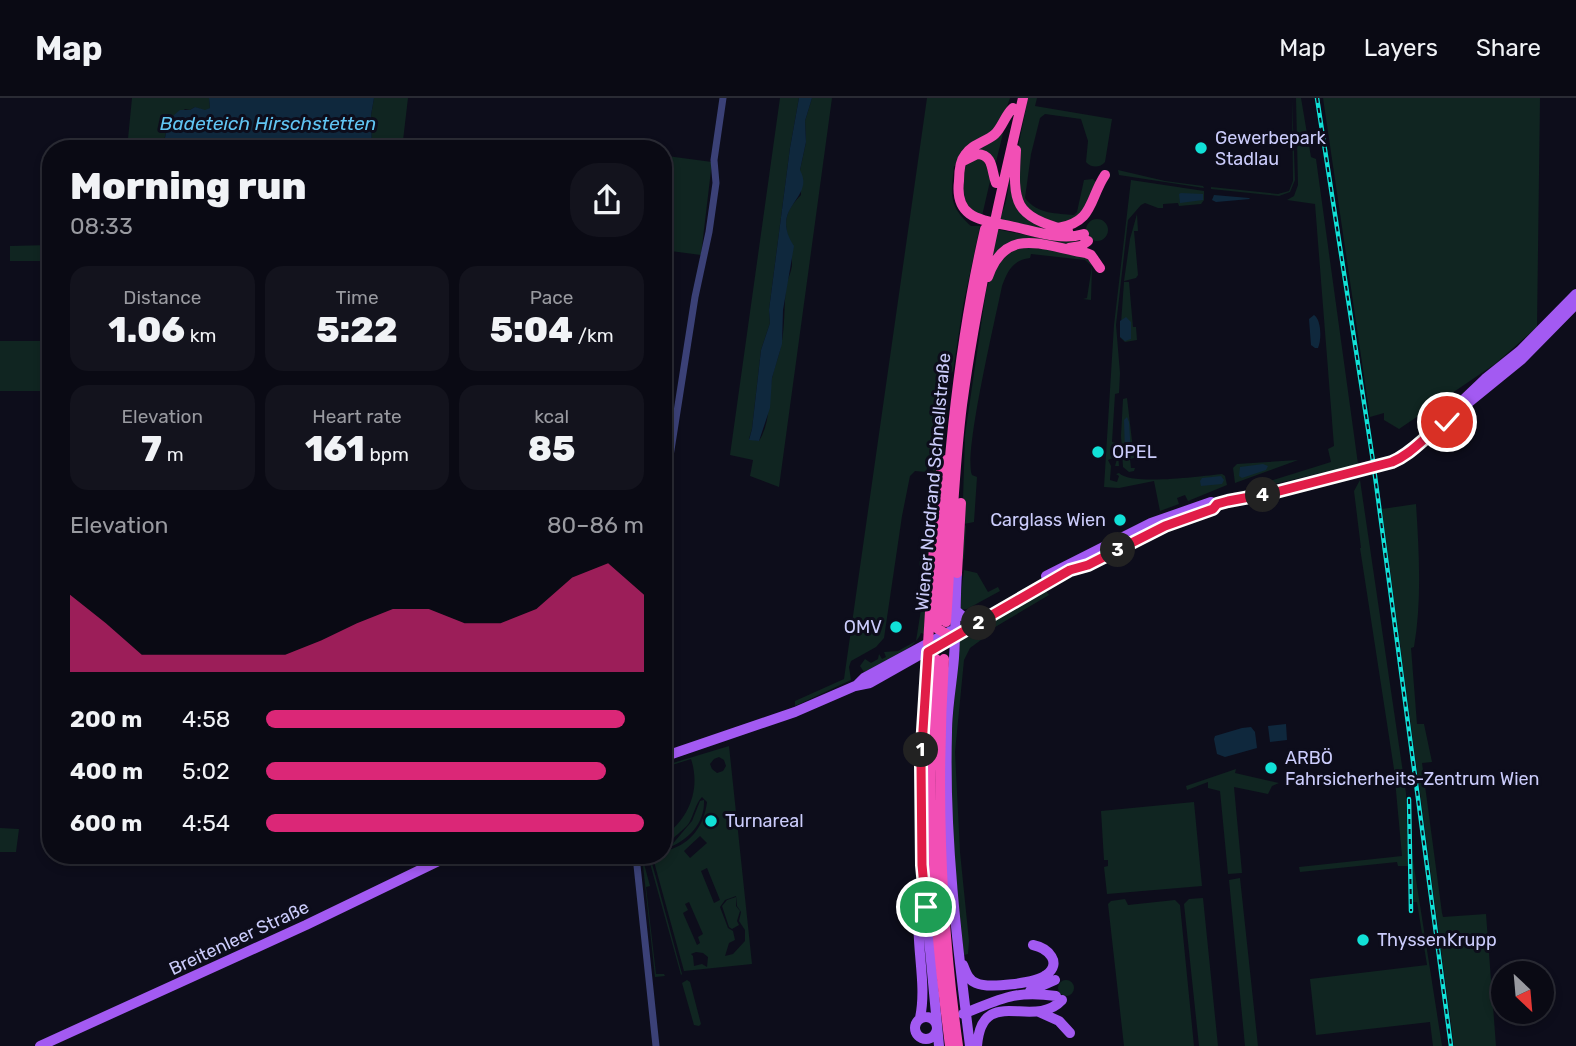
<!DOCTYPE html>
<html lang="en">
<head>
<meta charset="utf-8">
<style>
	:root { --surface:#0a0a14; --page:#13131d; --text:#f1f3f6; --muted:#999aa0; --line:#2a2b34; --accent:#db2777 }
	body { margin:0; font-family:Rubik,sans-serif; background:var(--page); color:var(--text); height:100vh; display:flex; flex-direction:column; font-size:26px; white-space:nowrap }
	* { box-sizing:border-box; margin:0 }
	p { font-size:23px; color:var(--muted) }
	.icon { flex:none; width:38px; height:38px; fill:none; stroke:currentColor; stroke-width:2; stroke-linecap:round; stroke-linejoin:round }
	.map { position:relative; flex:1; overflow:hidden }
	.panel { position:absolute; left:42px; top:42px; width:630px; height:724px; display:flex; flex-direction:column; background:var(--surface); border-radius:28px; box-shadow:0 4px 10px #0003,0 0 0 2px var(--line) }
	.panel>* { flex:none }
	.needle { width:46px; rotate:154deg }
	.tools { position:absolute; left:1491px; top:863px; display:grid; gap:14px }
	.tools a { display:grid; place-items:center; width:63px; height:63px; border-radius:50%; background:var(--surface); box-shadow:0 4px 10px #0003,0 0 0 2px var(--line); font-size:35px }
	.pin { position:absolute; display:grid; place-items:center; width:60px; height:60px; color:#fff; margin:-30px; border:4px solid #fff; border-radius:50%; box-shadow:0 2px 7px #0007 }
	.km { position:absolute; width:35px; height:35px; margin:-18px; border-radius:50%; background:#222; color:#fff; font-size:19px; line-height:35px; text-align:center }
	.round { display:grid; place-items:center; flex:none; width:74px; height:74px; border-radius:28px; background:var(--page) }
	.headline { display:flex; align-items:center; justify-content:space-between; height:119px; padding:0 28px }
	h1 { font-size:38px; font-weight:800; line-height:52px }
	.metrics { display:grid; grid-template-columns:repeat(3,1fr); gap:10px; height:119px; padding:7px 28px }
	.metrics div { display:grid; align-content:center; border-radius:18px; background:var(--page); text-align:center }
	.metrics b { font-size:35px; font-weight:800 }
	.metrics small { font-size:19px; font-weight:400 }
	.metrics p { font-size:19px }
	.chart { height:196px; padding:14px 28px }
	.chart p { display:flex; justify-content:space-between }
	.chart svg { width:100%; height:126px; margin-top:7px; fill:var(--accent); opacity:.7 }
	ul { padding:0 28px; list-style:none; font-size:23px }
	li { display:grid; grid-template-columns:112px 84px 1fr; align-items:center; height:52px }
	li i { height:18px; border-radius:9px; background:var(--accent) }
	header { display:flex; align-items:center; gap:42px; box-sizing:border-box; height:98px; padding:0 35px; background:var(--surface); border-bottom:2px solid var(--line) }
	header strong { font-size:33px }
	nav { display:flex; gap:38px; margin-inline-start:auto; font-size:24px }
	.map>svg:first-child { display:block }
</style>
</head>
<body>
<header>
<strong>Map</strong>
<nav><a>Map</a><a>Layers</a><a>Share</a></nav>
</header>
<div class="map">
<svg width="1576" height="948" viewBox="0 0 1576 948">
	<rect width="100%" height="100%" fill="#0d0d1b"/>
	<path fill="#102521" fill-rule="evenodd" d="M132,0H209L210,10L205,13L195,9L190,12L185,11L168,26L162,51H127Z
		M374,0H408L402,51H372L371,17Z
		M780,0H799L790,50L769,212L770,225L761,252L752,331L749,341L759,343C771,324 768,301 772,280C774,269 779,259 781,248C785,229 784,208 786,189C787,182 791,175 792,168C793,136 773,125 801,97L800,72L806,44L805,23L812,0H832L779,389L750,378L753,362L730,357Z
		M927,0H1010L1001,26L958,68H954C951,97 948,107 971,128H980L963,208L953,273L950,277L942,355L926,465L919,468L926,428L923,426C932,412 931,388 933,371L927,370L926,374L915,373L910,378L902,418L884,540L876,549L851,563L849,569L851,582L795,608V603L844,581Z
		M1028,0H1037L1035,8L1112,21L1105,64C1100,70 1091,70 1086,64L1088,43L1081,21L1045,16L1040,20L1031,56L1025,100C1038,117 1057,115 1074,117L1077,114L1084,82L1093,81L1098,87L1078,121L1052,126L1021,106L1017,55Z
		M1292,0L1295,82L1290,94L1279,98L1211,91V89L1278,96L1289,93L1293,83Z
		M1296,0H1301L1311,59L1316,61L1358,366L1266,388L1267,384L1331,364L1328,351L1334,348L1315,106L1287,102L1294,98L1298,87Z
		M1323,0H1540L1537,229L1495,266L1399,331L1384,322V315L1370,319Z
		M1004,31L996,64L974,54Z
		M667,58L712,64L701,157L663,152L665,130L663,129V82Z
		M982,59L991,79L982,118L977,117L963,102V74L968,63Z
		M1012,62L1014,101L1051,132L1001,123L999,120C1010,103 1008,81 1012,62Z
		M1118,72L1165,83L1203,88L1204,90L1119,77Z
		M1131,82L1204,93V102L1201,106L1179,108L1178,105L1163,106V110H1158L1145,105L1141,107L1128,122L1116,227L1120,275L1119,295L1115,296L1112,344L1117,345L1119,368H1115L1117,361L1115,359L1108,362L1111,368L1110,382L1117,384L1119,378L1116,376L1119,375C1131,388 1203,378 1222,376L1225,378L1227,387L1188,403L1185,397L1177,400L1179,406L1160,413L1154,383L1119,390L1104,389L1114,227Z
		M1137,116L1138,133H1134L1138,177L1136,180L1124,183L1130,141Z
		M1086 132a11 11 0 1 1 22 0a11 11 0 1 1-22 0Z
		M996,131L1046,141L1073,143L1076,144L1075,147L1024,143L992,162Z
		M51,147V163H10V148Z
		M1017,147L1079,156L1091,163L1092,168L1091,202L1083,201L1087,200L1092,168L1085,162L1031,156L1030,160C1013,162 1008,172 1002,188C996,218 963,357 972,377L977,379L974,424L964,426L966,428L964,460L961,466L965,337L986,193L994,166Z
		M1124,184H1129L1133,229H1136L1137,242L1125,244L1120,239Z
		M0,243H51V293H0Z
		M1127,300L1134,360L1130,361L1131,370H1135L1134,373L1129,374L1123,369L1121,338L1123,301Z
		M1298,362L1235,385L1233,370L1237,366Z
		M1360,382L1406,695L1408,768H1398L1397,764L1300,774L1299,769L1402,758L1394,671L1360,450H1361L1354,393Z
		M1416,406C1419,453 1422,503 1414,549L1411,550L1417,626H1424L1432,664L1422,665L1442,815L1443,819L1486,816L1496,948H1454L1382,411Z
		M964,472L977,475L988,494L998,489L1000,493L967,511L959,512Z
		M927,474L924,536L921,535C915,552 880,566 864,574L860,568L865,561L871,565L878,561L879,556L882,561L886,559L884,554L898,553L916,543Z
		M1045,491L1049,497L985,535V539L970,550L964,562L955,654L960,754L969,843L968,856L964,857L953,750L950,650L960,541L967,536L969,538L972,537L970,534Z
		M729,648L752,866L684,873L653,760L655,758H663V739C689,721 701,691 691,661L669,668L671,689L663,708V668ZM719,659L724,662L726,668L723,673L717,675L712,671L710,666L714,661ZM702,699L707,704C704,727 692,745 669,752C668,740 682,735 689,725C694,717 695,706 702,699ZM700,738L707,745L690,760L684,753ZM707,770L720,802L714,805L701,773ZM736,798L737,808L741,814L739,823L745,832V843L733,856L725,858L729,845L735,842L733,833L728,830L720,809L725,802ZM689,804L703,836L698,839L700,845L697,847L683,815L688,812L685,806ZM696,854L703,855L708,859L707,869L702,866L694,868L693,858L691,856Z
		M1236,671L1235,675L1279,685L1272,688L1268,696L1234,689L1242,775L1228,776L1220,693L1208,690V684L1187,692L1186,688Z
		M704,702C705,724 690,741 670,749L692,723L700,703Z
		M1194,704L1202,788L1107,796L1104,769L1108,768V762H1104L1101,713Z
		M0,730L19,731L16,754H0Z
		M1412,756L1442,948H1433L1430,924L1316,937L1310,881L1427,867L1417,804H1411Z
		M642,758L650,788L646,789L656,876H664L665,878L655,879Z
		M648,758H650L682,876L681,877Z
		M1240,780L1258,948H1245L1229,782Z
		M736,799V808L740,813L737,823L739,827L732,831L729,829L722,808L727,802Z
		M1203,800L1218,948H1199L1184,806L1189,801Z
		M1125,801L1128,807L1175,802L1180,807L1194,948H1124L1108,806L1111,803Z
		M1058 890a8 8 0 1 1 16 0a8 8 0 1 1-16 0Z
		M687,882L690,884L701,926L699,928L694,927L682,885Z"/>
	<path fill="#0f283d" d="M209,0H374L371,17L372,51H162C169,33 162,25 180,12H190L195,9L205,12L210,10Z
		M799,0H812L805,23L806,44L800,72C816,101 768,108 794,148L783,212L782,246L772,280L770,310L759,343L749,342L752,331L761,252L770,225L769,212L790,50Z
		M1181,95L1203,96V102L1180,105L1179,96Z
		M1214,97L1249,100L1250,101L1216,104L1212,102Z
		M1314,217C1321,221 1322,241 1318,250H1315L1311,247L1309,221Z
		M1126,219L1131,224V241L1125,243L1120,239V223Z
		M1127,319L1129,324L1131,357L1127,358L1125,356L1124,322Z
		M1263,366L1268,368L1266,372L1242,380L1239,378L1240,369Z
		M1221,378L1224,382L1222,386L1201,388L1200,383L1202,380Z
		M1286,626L1287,642L1270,644L1268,628Z
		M1251,629L1255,634L1257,650L1225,659L1217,656L1214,641L1215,638L1242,630Z"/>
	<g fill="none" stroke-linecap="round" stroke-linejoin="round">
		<path stroke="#3b4177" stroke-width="7" d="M663,403L695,199L709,134L716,85L714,62L723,0
			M636,758L656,948"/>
		<path stroke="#a35af2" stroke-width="10" d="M1441,323L1485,281L1520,253L1576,196
			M957,475C955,503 956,532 954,560C952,585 947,610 947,634C944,739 957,845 970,948
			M1046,478L1151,425L1211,404L1217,406
			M954,511L965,520L974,521
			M928,551L921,664L922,767L939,948
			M856,588L864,580L951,533
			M663,659L795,614L855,588L870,585L1070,472L1088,467L1165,428L1213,411L1217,406L1272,395L1399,361L1522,261L1576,206
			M963,867C966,874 968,882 976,885C988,891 1036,885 1046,877C1063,865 1048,850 1033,847
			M1030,893L1055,882
			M1039,914L1059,923L1070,935
			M963,916C1001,901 1014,892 1056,898
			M915 930a11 11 0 1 1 22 0a11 11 0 1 1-22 0Z
			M920,920C928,882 913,842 921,803
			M40,948L306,827L449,758
			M977,948C982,885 1033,933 1062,902"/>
		<path stroke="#f24fb5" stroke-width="10" d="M1013,10C1005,17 1003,28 995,36C986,44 972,46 965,57C960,63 959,75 959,83C954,123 985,122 1015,129C1037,134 1062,143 1084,136
			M1016,52C1013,107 1013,117 1068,133
			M965,62L977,56C994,57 991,72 996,85
			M1058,130C1094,124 1089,101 1105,77
			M1069,150L1081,148L1088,143
			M988,179C1006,126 1045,149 1086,155L1091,157L1100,170
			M957,475L961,405
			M931,520L938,531L954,540
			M938,524C946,391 955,261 985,131
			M946,524C951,452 953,379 962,307C976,203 999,102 1023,0
			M928,546L937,398L943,362
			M936,561C933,602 930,643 930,685C930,773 939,860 950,948
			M944,561C936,691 940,819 958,948"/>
		<g stroke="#11e1d7" stroke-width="4.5">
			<path id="rail" d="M1317,0L1373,363L1451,948
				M1409,701L1411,813"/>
		</g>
		<use href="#rail" stroke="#0d0d1b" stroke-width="2" stroke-dasharray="5" stroke-linecap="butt"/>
	</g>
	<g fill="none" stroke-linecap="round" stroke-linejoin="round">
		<g stroke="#fff" stroke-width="14">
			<path id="route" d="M926,809L922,767L921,664L928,554L1070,472L1088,467L1165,428L1213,411L1217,406L1228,403L1272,395L1392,364C1414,355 1427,335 1447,324"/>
		</g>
		<use href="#route" stroke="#e11d48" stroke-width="9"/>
	</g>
	<g fill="#11e1d7" stroke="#0d0d1b" stroke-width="2.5">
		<circle cx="1201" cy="50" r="7"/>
		<circle cx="1098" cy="354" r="7"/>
		<circle cx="1120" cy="422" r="7"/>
		<circle cx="896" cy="529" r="7"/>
		<circle cx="1271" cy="670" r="7"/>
		<circle cx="711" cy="723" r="7"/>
		<circle cx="1363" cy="842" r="7"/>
	</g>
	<g text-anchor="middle" stroke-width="6" stroke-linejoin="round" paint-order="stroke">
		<g font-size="18" fill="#cbccfb" stroke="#0d0d1b" text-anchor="start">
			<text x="1215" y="46">Gewerbepark<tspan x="1215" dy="21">Stadlau</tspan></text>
			<text x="1112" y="360">OPEL</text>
			<text x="1106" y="428" text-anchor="end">Carglass Wien</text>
			<text x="882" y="535" text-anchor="end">OMV</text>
			<text x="1285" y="666">ARBÖ<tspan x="1285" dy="21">Fahrsicherheits-Zentrum Wien</tspan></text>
			<text x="725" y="729">Turnareal</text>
			<text x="1377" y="848">ThyssenKrupp</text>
		</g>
		<g font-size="18" fill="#cbccfb" stroke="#0d0d1b">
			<text transform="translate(933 384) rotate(-85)" y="6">Wiener Nordrand Schnellstraße</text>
			<text transform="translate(239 840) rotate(-25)" y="6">Breitenleer Straße</text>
		</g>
		<g font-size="19" font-style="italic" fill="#61c5f3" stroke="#0d0d1b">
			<text x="268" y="32">Badeteich Hirschstetten</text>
		</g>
	</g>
</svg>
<div class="tools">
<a><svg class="needle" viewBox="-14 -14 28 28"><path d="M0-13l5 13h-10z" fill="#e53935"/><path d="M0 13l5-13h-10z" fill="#999aa0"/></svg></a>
</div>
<div class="pin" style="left:926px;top:809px;background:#1e9e55"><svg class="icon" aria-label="arrive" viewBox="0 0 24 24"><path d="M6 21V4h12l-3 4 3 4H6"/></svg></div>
<div class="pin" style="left:1447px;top:324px;background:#d93025"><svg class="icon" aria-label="check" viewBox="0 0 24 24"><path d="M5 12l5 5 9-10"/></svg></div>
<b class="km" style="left:921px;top:652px">1</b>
<b class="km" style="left:979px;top:525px">2</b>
<b class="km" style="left:1118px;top:452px">3</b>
<b class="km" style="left:1263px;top:397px">4</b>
<section class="panel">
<div class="headline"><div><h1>Morning run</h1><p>08:33</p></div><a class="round"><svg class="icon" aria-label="share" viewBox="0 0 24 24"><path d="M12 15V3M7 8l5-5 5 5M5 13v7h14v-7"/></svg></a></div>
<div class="metrics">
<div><p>Distance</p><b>1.06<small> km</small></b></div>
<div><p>Time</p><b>5:22</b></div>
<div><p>Pace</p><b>5:04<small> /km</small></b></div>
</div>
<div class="metrics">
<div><p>Elevation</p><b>7<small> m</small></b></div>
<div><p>Heart rate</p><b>161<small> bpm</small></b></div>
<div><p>kcal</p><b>85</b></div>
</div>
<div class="chart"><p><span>Elevation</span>80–86 m</p>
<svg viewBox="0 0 160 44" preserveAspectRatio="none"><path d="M0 44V17L10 27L20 38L30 38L40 38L50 38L60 38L70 33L80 27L90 22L100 22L110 27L120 27L130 22L140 11L150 6L160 17V44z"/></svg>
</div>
<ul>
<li><b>200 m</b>4:58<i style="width:95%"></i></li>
<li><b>400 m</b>5:02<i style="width:90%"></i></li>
<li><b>600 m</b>4:54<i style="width:100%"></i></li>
</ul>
</section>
</div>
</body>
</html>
